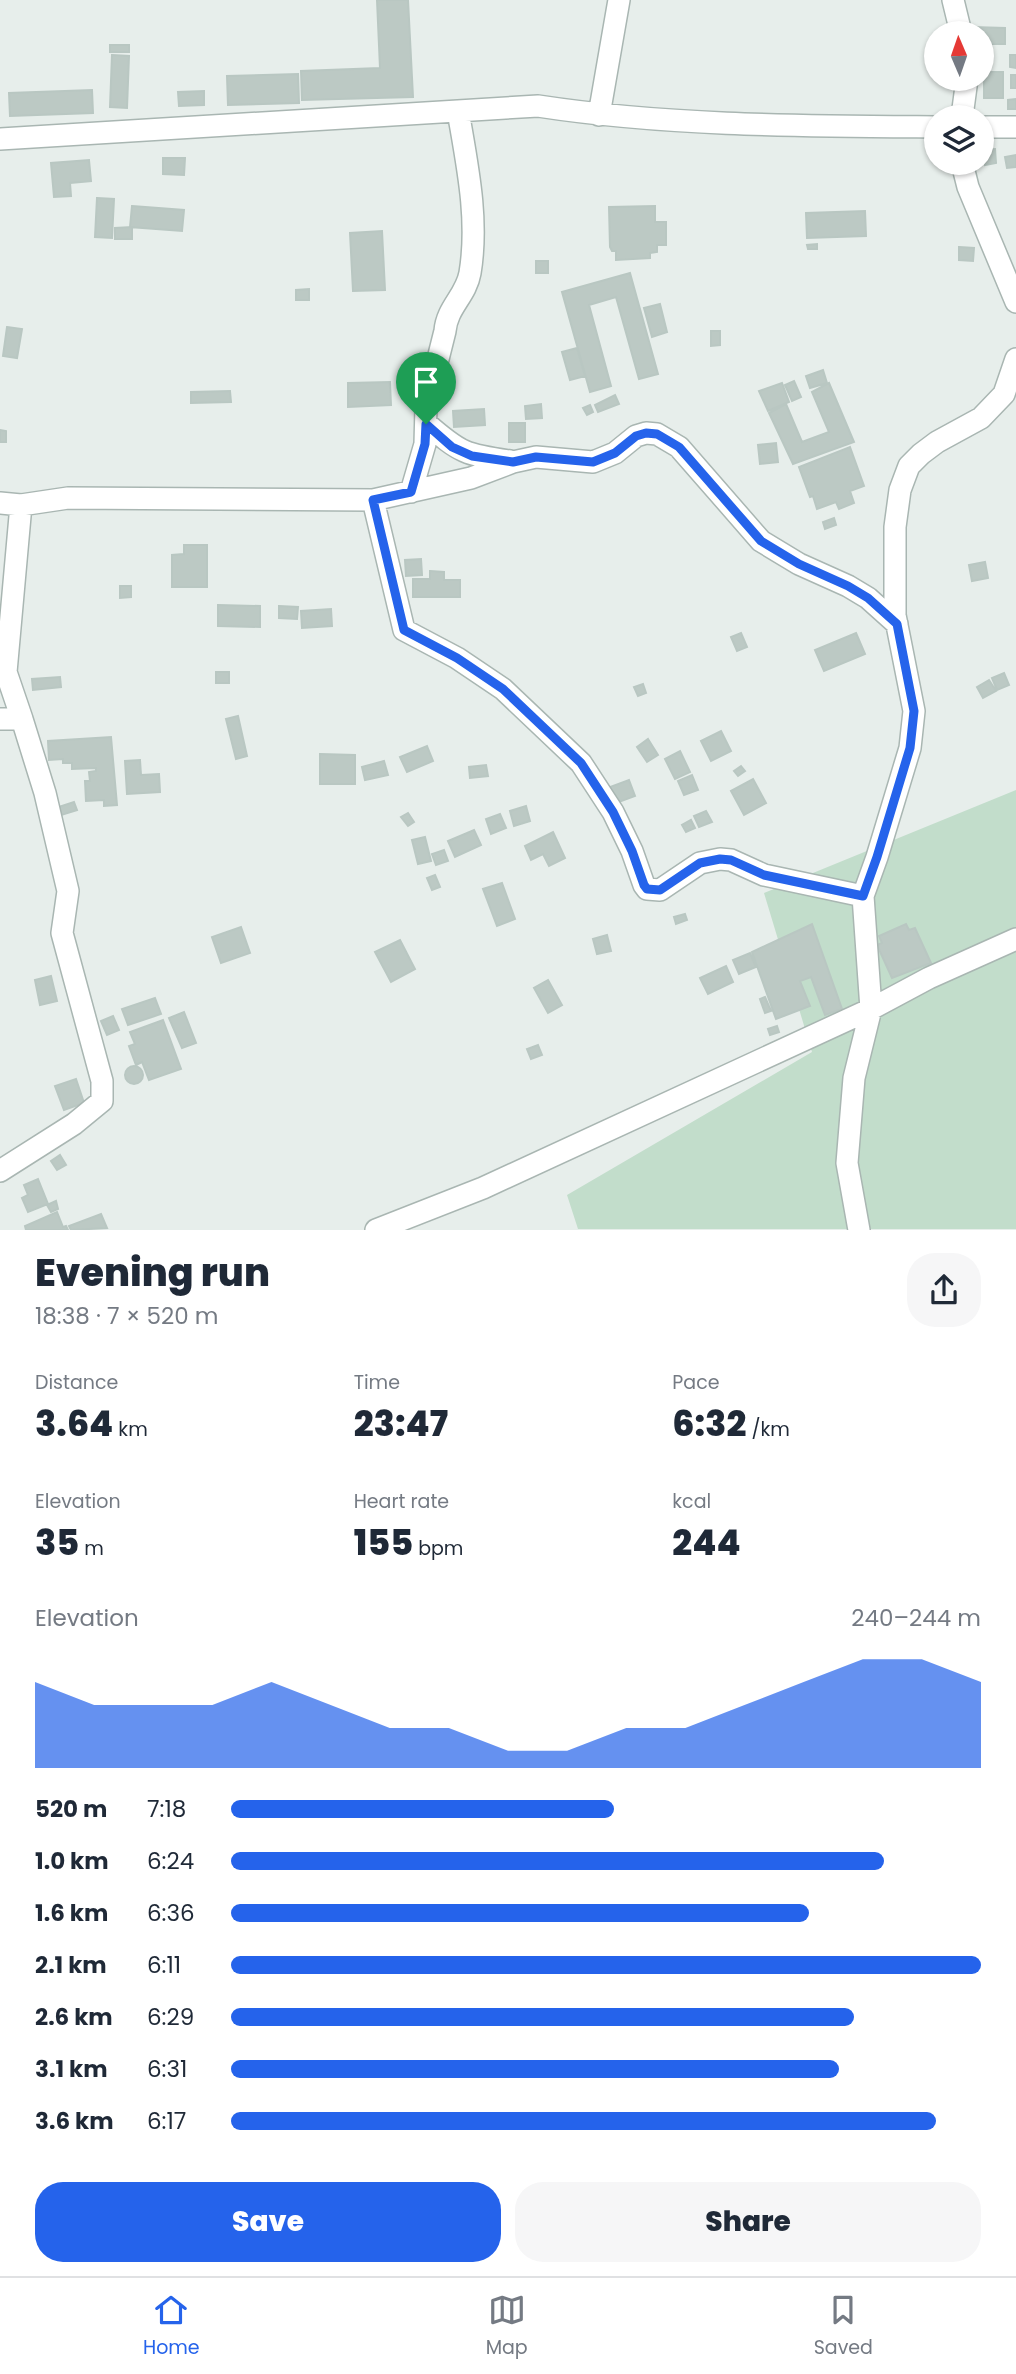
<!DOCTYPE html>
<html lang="en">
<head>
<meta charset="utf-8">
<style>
	:root { --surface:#fff; --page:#f6f6f7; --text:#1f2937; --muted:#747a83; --line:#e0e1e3; --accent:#2563eb }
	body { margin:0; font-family:Poppins,sans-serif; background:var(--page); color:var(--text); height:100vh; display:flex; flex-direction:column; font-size:26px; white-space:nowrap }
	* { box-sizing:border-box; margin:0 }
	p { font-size:23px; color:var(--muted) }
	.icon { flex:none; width:38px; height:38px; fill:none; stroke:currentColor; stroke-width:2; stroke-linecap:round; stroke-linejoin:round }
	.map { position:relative; height:1230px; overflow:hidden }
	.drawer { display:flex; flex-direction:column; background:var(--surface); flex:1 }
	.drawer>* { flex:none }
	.needle { width:46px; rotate:358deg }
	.tools { position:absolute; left:924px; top:21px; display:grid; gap:14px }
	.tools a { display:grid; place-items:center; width:70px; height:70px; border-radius:50%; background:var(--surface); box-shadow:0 2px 5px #0004; font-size:35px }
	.pin { position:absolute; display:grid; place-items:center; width:60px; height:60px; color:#fff; margin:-72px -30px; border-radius:50% 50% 50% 0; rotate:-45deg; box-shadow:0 0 7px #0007 }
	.pin .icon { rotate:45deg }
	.round { display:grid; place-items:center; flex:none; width:74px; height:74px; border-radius:28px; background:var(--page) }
	.head { display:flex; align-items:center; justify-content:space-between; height:119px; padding:0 35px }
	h1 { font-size:38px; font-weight:800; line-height:52px }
	.metrics { display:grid; grid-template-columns:repeat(3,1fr); gap:10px; height:119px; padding:7px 35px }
	.metrics div { display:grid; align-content:center }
	.metrics b { font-size:35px; font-weight:800 }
	.metrics small { font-size:19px; font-weight:400 }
	.metrics p { font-size:19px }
	.chart { height:196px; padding:14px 35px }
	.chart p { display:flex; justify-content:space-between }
	.chart svg { width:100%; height:126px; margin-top:7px; fill:var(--accent); opacity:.7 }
	.action { display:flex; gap:14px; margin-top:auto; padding:14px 35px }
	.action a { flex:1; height:80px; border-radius:28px; background:var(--accent); color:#fff; font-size:28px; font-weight:800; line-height:80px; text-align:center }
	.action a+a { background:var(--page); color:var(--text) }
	ul { padding:0 35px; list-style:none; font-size:23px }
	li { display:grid; grid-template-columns:112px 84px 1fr; align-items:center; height:52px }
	li i { height:18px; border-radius:9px; background:var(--accent) }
	.tabs { display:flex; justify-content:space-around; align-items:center; height:98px; border-top:2px solid var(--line); background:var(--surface); font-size:19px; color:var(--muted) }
	.tabs a { display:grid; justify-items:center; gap:4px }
	.tabs .active { color:var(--accent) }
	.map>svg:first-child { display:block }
</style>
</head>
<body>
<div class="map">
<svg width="1016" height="1230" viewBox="0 0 1016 1230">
	<rect width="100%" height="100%" fill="#e7eeeb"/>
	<path fill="#c2ddcb" d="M1016,790V1229H578L567,1195L812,1052L764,893Z"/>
	<path fill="#bcc9c4" stroke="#b9c7c2" stroke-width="2" d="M377,0H408L413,97L302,100L301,71L380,68Z
		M972,27L1005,28V44H982V33H972Z
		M110,45H129V52H110Z
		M112,55L129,56L127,108L110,107Z
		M1010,55H1016V68L1010,67Z
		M984,72H1003V98H984Z
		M298,74L299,103L228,105L227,76Z
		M1011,75H1016V88H1011Z
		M92,90L93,113L10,116L9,93Z
		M204,91V105L179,106L178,92Z
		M1016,99V109H1008V100Z
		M995,149L996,163L985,165L984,150Z
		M1016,155V167L1007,168L1005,157Z
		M163,158H185L184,175L163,174Z
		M89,160L91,181L70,183L71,196L54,197L51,163Z
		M97,198L114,199L112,238L95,237Z
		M132,206L184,210L182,231L130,227Z
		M655,206V222H666V245H657V252L650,253V258L616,260V251H612L610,247L609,207Z
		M865,211L866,236L807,238L806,213Z
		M132,227V239H115V228Z
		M382,231L385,290L353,291L350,233Z
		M817,244V249H808L807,245Z
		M959,247L974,248L973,261L959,260Z
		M536,261H548V273H536Z
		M630,273L658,374L639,379L616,297L589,305L611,386L590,392L562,292Z
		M309,289V300H296V290Z
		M660,304L667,332L652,337L644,308Z
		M7,327L22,329L17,358L3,356Z
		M711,331H720V345L711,346Z
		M577,348L585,376L570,380L562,352Z
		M823,370L827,383L810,388L806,376Z
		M794,381L801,397L792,401L785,385Z
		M390,382L391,405L348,407V383Z
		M782,383L789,402L768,411L759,391Z
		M829,383L854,442L793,464L769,413L786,404L802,442L829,432L812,392Z
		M230,391L231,402L191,403V392Z
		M615,395L619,404L598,412L595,405Z
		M541,404L542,418L526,419L525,406Z
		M590,405L593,412L587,415L583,408Z
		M484,409L485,425L454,427L453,411Z
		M509,423H525V442H509Z
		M0,430L6,431V442H0Z
		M776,443L778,462L760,464L758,445Z
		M850,447L864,486L850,491L854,503L839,509L836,502L817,509L813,496L810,497L799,467Z
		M834,518L836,525L825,529L823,522Z
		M184,545H207V587H172V555L184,554Z
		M421,559L422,575L406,576L405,560Z
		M985,562L988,578L972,581L969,565Z
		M430,571L444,572V580H460V597H413V579H430Z
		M120,586H131V597L120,598Z
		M218,605L260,606V627L218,626Z
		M279,606L298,607L297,619L279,618Z
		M331,609L332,626L302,628L301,611Z
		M741,633L747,647L737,651L731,637Z
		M856,633L865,654L824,671L815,650Z
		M216,672H229V683H216Z
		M1004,673L1009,685L997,690L992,678Z
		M60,677L61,687L33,690L32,679Z
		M989,680L996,691L983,698L977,687Z
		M643,684L646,693L638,696L634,687Z
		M238,716L247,756L236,759L226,719Z
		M721,731L731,751L711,761L701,741Z
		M111,737L117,805L104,806V800L86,801L85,781H90L89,772L96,771V768L72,769V763H63V759L49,760L48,741Z
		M648,739L658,755L647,762L637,747Z
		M427,746L433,761L407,772L400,757Z
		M680,751L690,772L675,779L665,759Z
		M320,754L355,755V784H320Z
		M140,760L141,775L159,774L160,792L127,794L125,761Z
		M384,761L388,775L365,780L362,767Z
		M486,765L488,776L470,778L469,767Z
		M741,766L745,771L738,776L734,771Z
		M692,775L698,790L684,795L678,781Z
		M753,779L766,803L744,815L731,791Z
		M629,780L635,796L616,803L610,787Z
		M74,802L77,810L61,815L59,807Z
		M526,806L530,821L514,826L510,811Z
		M706,811L712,822L699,827L694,816Z
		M408,813L414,822L408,826L401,817Z
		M500,814L506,828L491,834L486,819Z
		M691,820L695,828L686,832L682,825Z
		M474,830L481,845L455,857L448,841Z
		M553,832L565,858L549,866L543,854L531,860L525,846Z
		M425,837L431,861L418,864L412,840Z
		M444,850L448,861L436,865L432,854Z
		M435,875L440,887L432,890L427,878Z
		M502,883L515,919L497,926L483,889Z
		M685,914L687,920L676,924L674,917Z
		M812,924L842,1009L825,1015L811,977L800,981L810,1006L776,1019L752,952Z
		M906,924L909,930L915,928L931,963L892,978L877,945L882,943L879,936Z
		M241,927L250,953L221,963L212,937Z
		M607,935L611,951L597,954L593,939Z
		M400,940L415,969L391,982L375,952Z
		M750,953L756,967L739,974L733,960Z
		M726,966L733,982L708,994L700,978Z
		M51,976L57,1001L40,1005L35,980Z
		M548,980L562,1005L548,1013L534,988Z
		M765,997L771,1011L765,1013L760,999Z
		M155,998L161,1014L128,1025L122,1009Z
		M184,1012L196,1043L182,1048L169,1018Z
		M113,1016L119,1030L107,1035L101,1021Z
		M163,1020L181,1069L149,1080L142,1062L136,1065L129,1046L135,1044L130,1032Z
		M777,1026L779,1032L770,1035L768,1029Z
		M538,1045L542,1055L531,1059L527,1049Z
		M125 1075a9 9 0 1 1 18 0a9 9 0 1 1-18 0Z
		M76,1079L84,1103L64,1110L55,1086Z
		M60,1155L66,1165L57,1170L51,1161Z
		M38,1179L48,1204L28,1212L22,1198L28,1195L24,1185Z
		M56,1201L58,1209L51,1212L47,1205Z
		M57,1212L63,1227L66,1226L68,1230H26L25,1226Z
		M101,1214L107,1228L71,1230L69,1226Z"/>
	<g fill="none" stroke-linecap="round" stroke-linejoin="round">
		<g stroke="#a9b6b2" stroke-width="24">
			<path id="street" d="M953,0L961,33
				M599,115L619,0
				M959,117L963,109L967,79
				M982,127H1016
				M0,139L538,106C669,126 803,126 936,127
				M962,163L968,187L1016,302
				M426,423C460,453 466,455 510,461
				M411,492L425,444L426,407L445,331C447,307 466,296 470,273C479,219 467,164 458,111
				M373,500L404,630L457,658L503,689L581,763L613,812L632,851L644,885L647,889L660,890L700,863L720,859L731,860L764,875L863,896
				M0,503L21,505L68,498L373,500L471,478L513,462L536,457L593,462L615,453L636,436L646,433L657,434L679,447L761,541L799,564L848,586L868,598L897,624
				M21,505L6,672L22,719
				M0,719H22L45,793L68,891L62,933L102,1081V1101L74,1124L0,1171
				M376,1230L483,1188L871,1009L929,978L1016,939
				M859,1230L847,1163L854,1078L871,1009L863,896L877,857L910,748L914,711L895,615V527L900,490L909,466L921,454L937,442L981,418L1004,394L1016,359"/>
		</g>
		<use href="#street" stroke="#fff" stroke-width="21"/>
	</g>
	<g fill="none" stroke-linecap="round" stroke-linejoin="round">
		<g stroke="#fff" stroke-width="14">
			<path id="route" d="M426,424L452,447L472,456L513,462L536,457L593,462L615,453L636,436L646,433L657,434L679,447L761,541L799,564L848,586L868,598L897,624L914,711L910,748L877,857L863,896L764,875L731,860L720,859L700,863L660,890L647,889L644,885L632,851L613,812L581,763L503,689L457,658L404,630L373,500L411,492L425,444Z"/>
		</g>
		<use href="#route" stroke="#2563eb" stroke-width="9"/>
	</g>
</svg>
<div class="tools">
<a><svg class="needle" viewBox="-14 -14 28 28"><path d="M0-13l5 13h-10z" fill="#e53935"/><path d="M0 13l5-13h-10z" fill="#747a83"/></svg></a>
<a><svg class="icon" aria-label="layers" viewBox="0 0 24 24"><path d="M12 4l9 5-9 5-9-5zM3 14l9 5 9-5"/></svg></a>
</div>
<div class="pin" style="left:426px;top:424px;background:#1e9e55"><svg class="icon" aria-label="arrive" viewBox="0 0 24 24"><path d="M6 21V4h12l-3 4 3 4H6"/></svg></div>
</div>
<section class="drawer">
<div class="head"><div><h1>Evening run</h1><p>18:38 · 7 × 520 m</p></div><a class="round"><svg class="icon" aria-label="share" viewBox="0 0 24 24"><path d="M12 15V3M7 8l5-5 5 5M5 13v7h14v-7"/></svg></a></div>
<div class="metrics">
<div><p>Distance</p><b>3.64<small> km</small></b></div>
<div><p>Time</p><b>23:47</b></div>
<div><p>Pace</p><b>6:32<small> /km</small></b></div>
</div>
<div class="metrics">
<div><p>Elevation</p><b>35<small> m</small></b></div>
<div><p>Heart rate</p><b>155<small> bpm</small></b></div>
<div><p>kcal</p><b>244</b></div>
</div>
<div class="chart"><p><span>Elevation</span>240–244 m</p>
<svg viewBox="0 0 160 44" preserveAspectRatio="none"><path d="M0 44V14L10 22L20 22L30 22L40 14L50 22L60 30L70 30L80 38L90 38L100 30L110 30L120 22L130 14L140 6L150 6L160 14V44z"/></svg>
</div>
<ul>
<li><b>520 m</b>7:18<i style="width:51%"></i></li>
<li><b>1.0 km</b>6:24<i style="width:87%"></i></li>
<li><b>1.6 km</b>6:36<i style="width:77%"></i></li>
<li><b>2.1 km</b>6:11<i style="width:100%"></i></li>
<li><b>2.6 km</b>6:29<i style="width:83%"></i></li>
<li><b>3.1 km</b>6:31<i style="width:81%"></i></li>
<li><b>3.6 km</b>6:17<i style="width:94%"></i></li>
</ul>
<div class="action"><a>Save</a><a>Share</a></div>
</section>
<nav class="tabs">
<a class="active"><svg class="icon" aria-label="home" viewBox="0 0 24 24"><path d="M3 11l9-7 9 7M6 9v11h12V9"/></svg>Home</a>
<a><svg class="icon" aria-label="map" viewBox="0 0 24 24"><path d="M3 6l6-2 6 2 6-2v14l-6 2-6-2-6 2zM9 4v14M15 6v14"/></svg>Map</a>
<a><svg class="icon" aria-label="saved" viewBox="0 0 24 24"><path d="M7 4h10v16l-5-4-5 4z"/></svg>Saved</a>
</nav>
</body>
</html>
